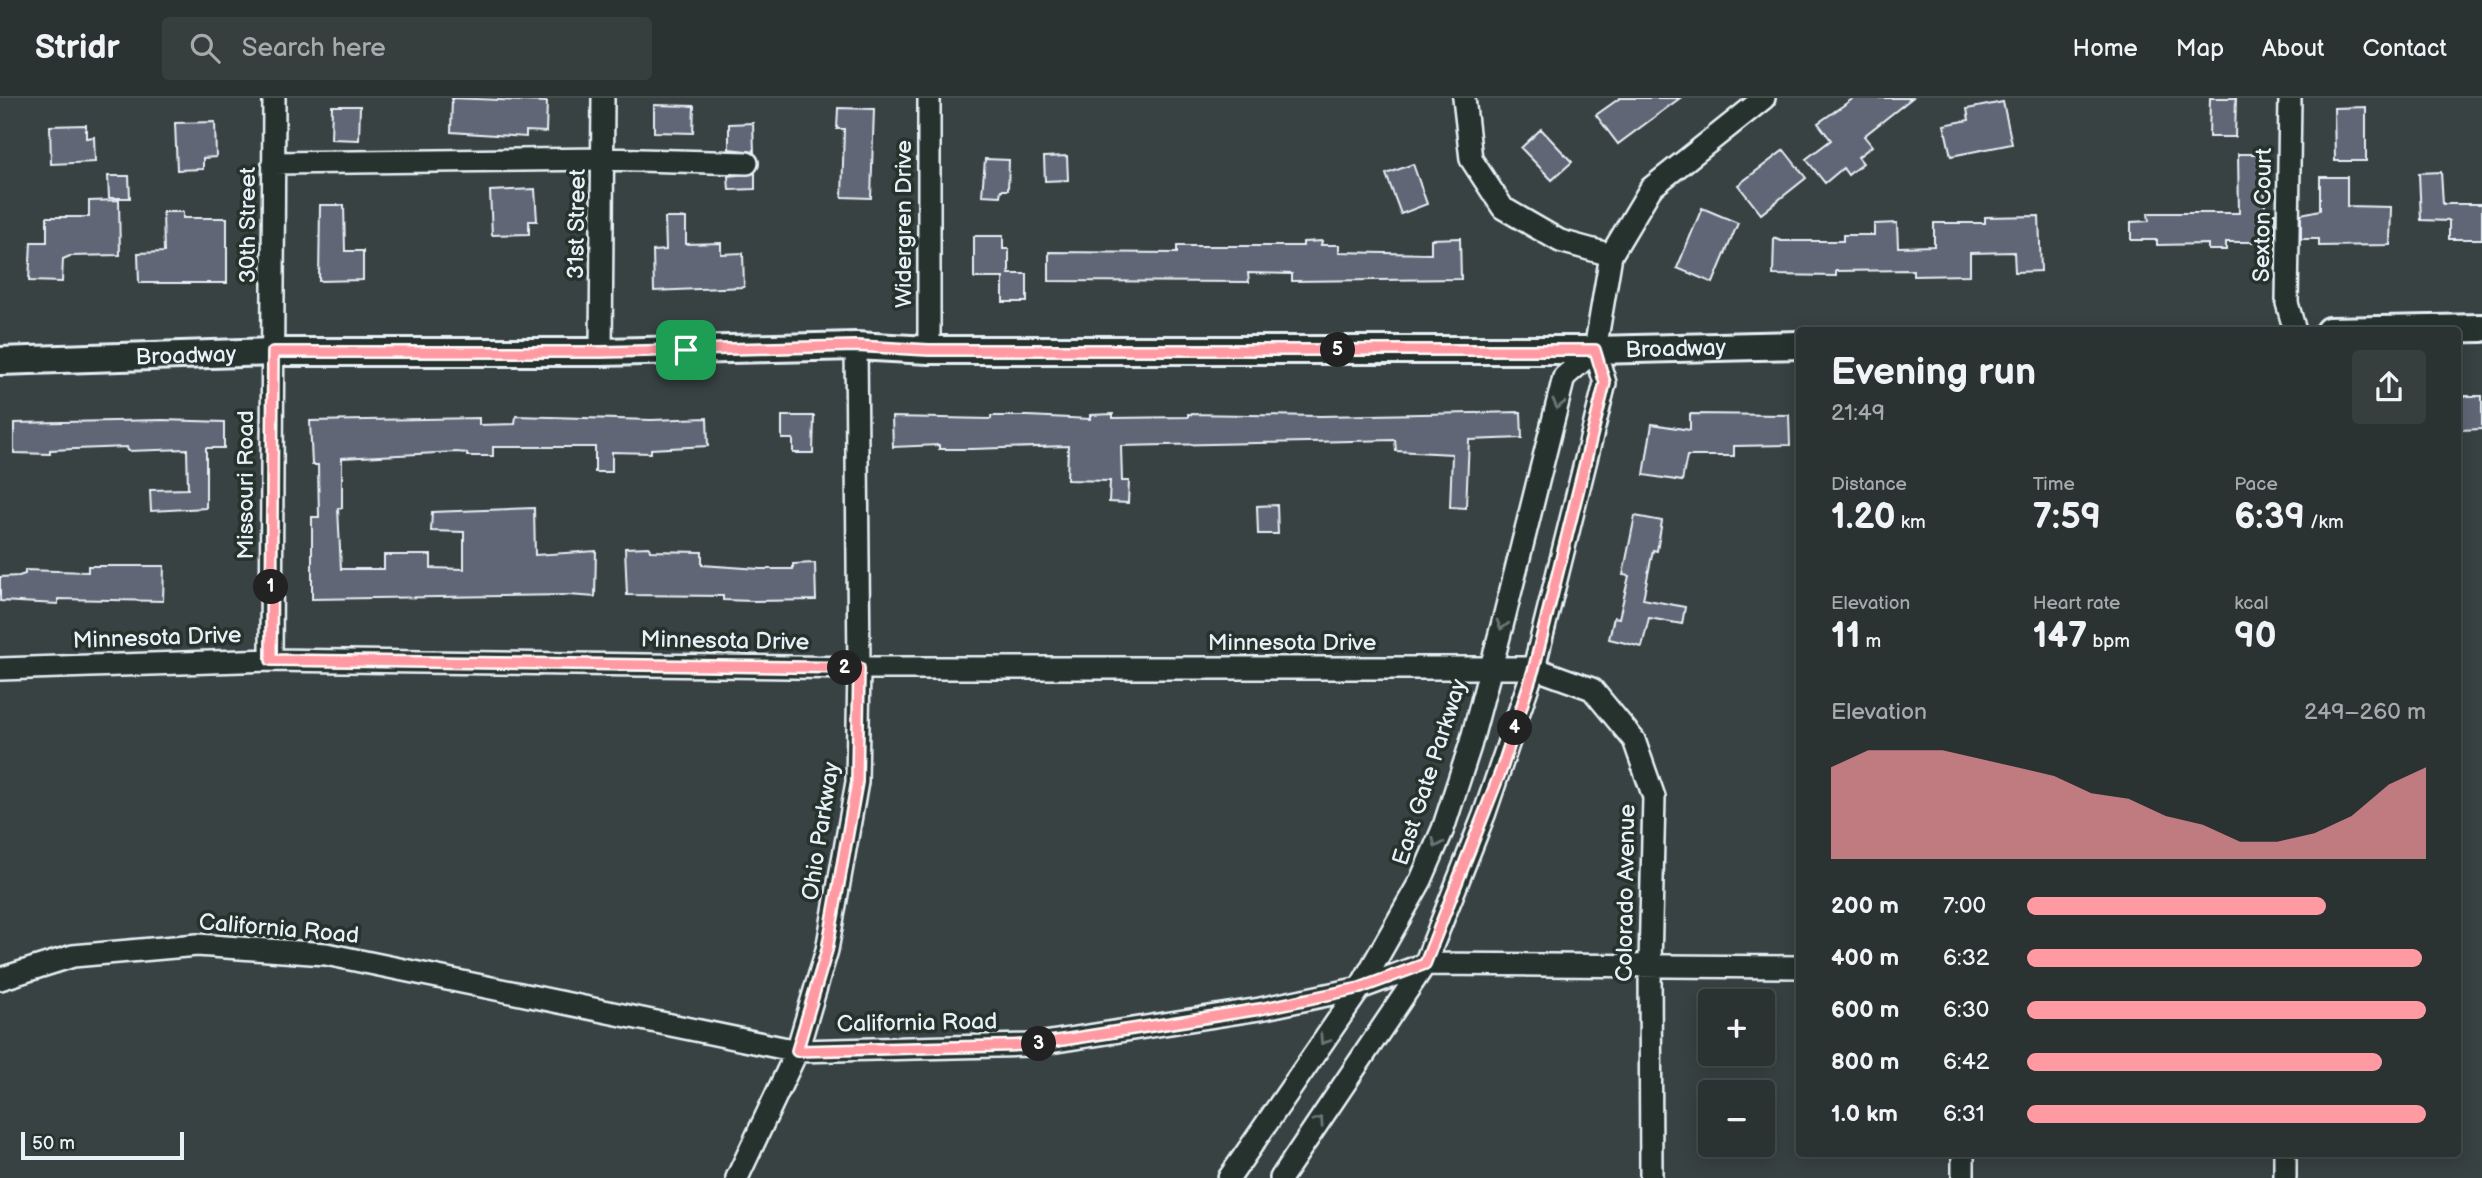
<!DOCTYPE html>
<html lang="en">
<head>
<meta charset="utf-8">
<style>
	:root { --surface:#2a3232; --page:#363e3e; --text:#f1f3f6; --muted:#a5aaac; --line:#464d4d; --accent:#ff9aa2 }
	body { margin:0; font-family:"Balsamiq Sans",sans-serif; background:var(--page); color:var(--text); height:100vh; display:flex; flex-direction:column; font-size:26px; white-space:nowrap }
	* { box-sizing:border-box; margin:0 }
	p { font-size:23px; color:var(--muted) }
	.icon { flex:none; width:38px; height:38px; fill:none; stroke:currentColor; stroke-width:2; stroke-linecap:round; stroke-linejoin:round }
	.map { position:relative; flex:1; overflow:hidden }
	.details { position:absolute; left:1796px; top:229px; width:665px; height:830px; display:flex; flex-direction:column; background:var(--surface); border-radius:7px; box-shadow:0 4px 18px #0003,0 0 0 2px var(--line) }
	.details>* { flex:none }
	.tools { position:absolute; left:1698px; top:891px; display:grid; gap:14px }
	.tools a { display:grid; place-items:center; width:77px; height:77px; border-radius:7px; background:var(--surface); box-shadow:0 4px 18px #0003,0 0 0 2px var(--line); font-size:35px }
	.scale { position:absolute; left:21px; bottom:18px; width:163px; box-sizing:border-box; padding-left:7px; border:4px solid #e8f1f8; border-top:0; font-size:19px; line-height:24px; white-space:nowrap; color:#e8f1f8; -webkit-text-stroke:5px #26332d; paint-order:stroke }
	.pin { position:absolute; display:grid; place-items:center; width:60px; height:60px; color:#fff; margin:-30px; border-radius:14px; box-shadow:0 4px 10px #0006 }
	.km { position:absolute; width:35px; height:35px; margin:-18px; border-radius:50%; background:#222; color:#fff; font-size:19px; line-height:35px; text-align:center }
	.round { display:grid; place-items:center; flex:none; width:74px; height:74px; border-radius:7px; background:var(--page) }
	.summary { display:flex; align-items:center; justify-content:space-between; height:119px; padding:0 35px }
	h1 { font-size:38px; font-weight:700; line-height:52px }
	.figures { display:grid; grid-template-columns:repeat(3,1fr); gap:10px; height:119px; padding:7px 35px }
	.figures div { display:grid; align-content:center }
	.figures b { font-size:35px; font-weight:700 }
	.figures small { font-size:19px; font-weight:400 }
	.figures p { font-size:19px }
	.chart { height:196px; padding:14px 35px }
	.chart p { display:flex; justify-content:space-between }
	.chart svg { width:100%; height:126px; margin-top:7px; fill:var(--accent); opacity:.7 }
	ul { padding:0 35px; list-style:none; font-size:23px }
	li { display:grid; grid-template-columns:112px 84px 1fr; align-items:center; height:52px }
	li i { height:18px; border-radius:9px; background:var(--accent) }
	header { display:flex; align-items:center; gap:42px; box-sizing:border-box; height:98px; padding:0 35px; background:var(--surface); border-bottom:2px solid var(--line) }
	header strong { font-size:33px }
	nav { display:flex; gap:38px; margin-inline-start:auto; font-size:24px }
	.search { width:490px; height:63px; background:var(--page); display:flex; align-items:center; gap:18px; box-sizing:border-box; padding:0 24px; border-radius:7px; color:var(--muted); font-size:26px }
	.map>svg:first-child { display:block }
</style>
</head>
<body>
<header>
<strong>Stridr</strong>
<div class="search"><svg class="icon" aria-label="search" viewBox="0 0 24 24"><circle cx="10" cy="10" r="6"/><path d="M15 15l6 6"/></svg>Search here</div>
<nav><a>Home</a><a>Map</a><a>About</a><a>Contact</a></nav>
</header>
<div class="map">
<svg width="2482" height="1080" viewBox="0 0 2482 1080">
	<rect width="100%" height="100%" fill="#384242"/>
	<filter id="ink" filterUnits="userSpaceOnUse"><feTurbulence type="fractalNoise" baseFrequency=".0143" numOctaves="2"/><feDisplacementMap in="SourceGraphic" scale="14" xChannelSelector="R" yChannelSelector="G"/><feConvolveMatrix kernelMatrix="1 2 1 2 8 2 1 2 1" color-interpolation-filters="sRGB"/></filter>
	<g filter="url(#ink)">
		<path fill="#616674" stroke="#e8f1f8" stroke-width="2" d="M452,0L547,4L546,34L526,33V39L451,34Z
			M1620,0H1680L1618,46L1596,17Z
			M1854,0H1912L1864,38L1872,48L1858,59L1863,65L1848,77L1843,70L1825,85L1806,61L1831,42L1818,25Z
			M2210,0H2236L2235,39H2209Z
			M2003,4L2012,46L1951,58L1944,27L1969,22L1967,11Z
			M654,7L694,8L693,35L654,34Z
			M332,8H360L359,42L331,41Z
			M2366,9V63H2335L2334,10Z
			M838,10L874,11L871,100L842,99L844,31H837Z
			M215,24L216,59L203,60V71L177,72L175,25Z
			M753,25L754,54L729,51V26Z
			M86,27V40L94,39L95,64L51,66L50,28Z
			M1541,31L1572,64L1552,82L1521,50Z
			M1784,52L1806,80L1761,116L1738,87Z
			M2238,56H2264L2265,115H2275L2274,144H2226V152H2208V146L2157,147V142H2131V124L2149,123L2148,115H2239Z
			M1067,58L1068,82L1045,83L1044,59Z
			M985,61L1009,62L1008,92H1001L1000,98L982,97Z
			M1413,66L1427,106L1401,116L1386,76Z
			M2441,74L2443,106H2482V141H2449V123L2421,122L2419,75Z
			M755,75V91L729,92L728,78Z
			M108,78H129L130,100H109Z
			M2320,79H2347V108L2391,109L2390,147L2319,148V141H2301V116L2320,112Z
			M535,91L537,123H529V136L492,137L490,93Z
			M119,102L120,157L70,158L63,161L62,184L29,183L31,144H47V119H89V103Z
			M320,107H344L345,153H363V182L319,183Z
			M1702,110L1738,125L1713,185L1677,170Z
			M163,114H183V120H227V185H139L138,155L164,154Z
			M2039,118L2041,173L2015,174L2014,154L1970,155V177L1913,178V172L1836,173V178L1773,177L1774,140L1781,143H1843V137H1874V126L1897,125L1898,149L1934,148V125H1985V119Z
			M665,120H686V146L721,145V156L743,155L744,189L654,193L653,153L666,152Z
			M974,138H1003V151H1009V176H1027V204H1003V180H974Z
			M1460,140L1461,181L1292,183V176L1248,175L1249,184L1049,183V154L1177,155V148H1303V144L1322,143L1321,147H1339V154L1431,156V141Z
			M2459,298H2482V331L2460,332Z
			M1521,314L1522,340L1469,342L1466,410L1450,409L1452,356L1396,353L1395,342L1121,348L1122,383H1129L1128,405L1109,404L1110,383L1067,382L1068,348L972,351H939V347L893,349L892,319L991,321V318H1028L1090,321V317L1113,316V320L1188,319V316L1321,318Z
			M1690,316L1789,317L1790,347L1734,348V358H1687L1682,383L1644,377L1652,326L1690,332Z
			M516,318L651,322L707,320L708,348L651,351V355L612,354V374H595V349H493V358H467V355L456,354L342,360V410H338L341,471H384V457H431V470L464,471V434L431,433L432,414L534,410L535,457L596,453L595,499L568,497L312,501V419H319L318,367H312L310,323L479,320V327L515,326Z
			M782,318H814L813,355H793V341H782Z
			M163,322L224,324V350H206V410L151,413L150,392L188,391L187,351L128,353L127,349L50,352V356L14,355V325Z
			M1277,407L1278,436H1258L1257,408Z
			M1635,418L1662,423L1657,453L1653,452L1643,501L1685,509L1682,526L1649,520L1642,549L1609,541L1614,519L1619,520L1629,478L1623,477Z
			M649,449L650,453L702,454V467L760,471H793V466L815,465L816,502L753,503L723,502V498L627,497L625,450Z
			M88,468H164L163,503L58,501V506L0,503V479L19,478L25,476V472L88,474Z"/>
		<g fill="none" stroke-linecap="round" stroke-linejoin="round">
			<g stroke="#e8f1f8" stroke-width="26">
				<path id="minor" d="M929,0V252
					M1464,0L1471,61L1503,110L1560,143L1611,157
					M2290,0L2287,205L2295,233
					M273,65L603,61L747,65
					M601,254L603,0
					M271,562L274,0
					M0,571L271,562L859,570H1534L1592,591L1634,642L1654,699L1650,866L1651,1080
					M0,881L73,858L197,847L326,856L797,953L1031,947L1260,911L1360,890L1425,866L1799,869
					M1963,1055V1080
					M737,1080L797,953L827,852L857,684L859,570L856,248
					M1229,1080L1360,890L1421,782L1443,731L1470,648L1503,524L1564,279L1595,252
					M1281,1080L1425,866L1484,717L1534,570L1605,285L1595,252L1611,157L1651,90L1764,0
					M2285,1080V1055"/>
			</g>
			<g stroke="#e8f1f8" stroke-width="32">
				<g id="major">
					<path d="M2329,233L2482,230"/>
					<path id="s1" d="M0,263L273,254H601L856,248L929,252H1595L1799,247"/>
				</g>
			</g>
			<use href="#minor" stroke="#26332d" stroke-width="21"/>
			<use href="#major" stroke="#26332d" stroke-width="26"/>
		</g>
		<defs><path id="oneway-chevron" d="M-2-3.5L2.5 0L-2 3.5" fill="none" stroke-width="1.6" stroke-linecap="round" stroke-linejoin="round" transform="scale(1.75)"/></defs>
		<g stroke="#6a7674">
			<use href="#oneway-chevron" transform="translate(1558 306) rotate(104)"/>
			<use href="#oneway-chevron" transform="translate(1502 527) rotate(105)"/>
			<use href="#oneway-chevron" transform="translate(1437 745) rotate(113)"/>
			<use href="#oneway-chevron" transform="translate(1324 942) rotate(124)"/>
			<use href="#oneway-chevron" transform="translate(1319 1023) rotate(-56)"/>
		</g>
	</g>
	<g fill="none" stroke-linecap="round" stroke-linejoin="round" filter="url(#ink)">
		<g stroke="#fff" stroke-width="14">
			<path id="route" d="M856,248L929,252H1595L1605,285L1534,570L1502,670L1425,866L1360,890L1260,911L1031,947L797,953L827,852L857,684L859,570L271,562L273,254H601Z"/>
		</g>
		<use href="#route" stroke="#ff9aa2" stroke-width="9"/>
	</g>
	<g text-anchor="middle" stroke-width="7" stroke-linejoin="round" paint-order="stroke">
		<g font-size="23" fill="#e8f1f8" stroke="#26332d">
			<text transform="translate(2262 117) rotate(-89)" y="8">Sexton Court</text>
			<text transform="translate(576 126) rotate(-89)" y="8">31st Street</text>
			<text transform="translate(903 126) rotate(-90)" y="8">Widergren Drive</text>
			<text transform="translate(247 127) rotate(-90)" y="8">30th Street</text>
			<text dy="8" stroke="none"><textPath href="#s1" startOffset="1676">Broadway</textPath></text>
			<text dy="8" stroke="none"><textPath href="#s1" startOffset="186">Broadway</textPath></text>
			<text transform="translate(245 387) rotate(-90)" y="8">Missouri Road</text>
			<text transform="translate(157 539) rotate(-2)" y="8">Minnesota Drive</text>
			<text transform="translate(725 542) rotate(1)" y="8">Minnesota Drive</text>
			<text x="1292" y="552">Minnesota Drive</text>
			<text transform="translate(1429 674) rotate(-72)" y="8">East Gate Parkway</text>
			<text transform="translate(820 733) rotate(-81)" y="8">Ohio Parkway</text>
			<text transform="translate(1625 795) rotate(-89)" y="8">Colorado Avenue</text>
			<text transform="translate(279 830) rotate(5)" y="8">California Road</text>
			<text transform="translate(917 924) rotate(-1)" y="8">California Road</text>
		</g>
	</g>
</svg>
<div class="tools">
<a>+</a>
<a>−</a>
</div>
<div class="scale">50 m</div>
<div class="pin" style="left:686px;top:252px;background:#1e9e55"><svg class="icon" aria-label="arrive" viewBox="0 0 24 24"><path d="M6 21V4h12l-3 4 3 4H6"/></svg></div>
<b class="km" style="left:271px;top:489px">1</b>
<b class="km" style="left:845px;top:570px">2</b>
<b class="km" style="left:1039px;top:946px">3</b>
<b class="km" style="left:1515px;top:630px">4</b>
<b class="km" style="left:1338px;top:252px">5</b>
<section class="details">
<div class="summary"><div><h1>Evening run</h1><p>21:49</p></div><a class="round"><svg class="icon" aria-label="share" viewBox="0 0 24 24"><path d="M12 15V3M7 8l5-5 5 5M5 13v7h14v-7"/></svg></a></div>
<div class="figures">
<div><p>Distance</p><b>1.20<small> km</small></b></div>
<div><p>Time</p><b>7:59</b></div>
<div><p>Pace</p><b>6:39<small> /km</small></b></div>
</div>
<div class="figures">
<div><p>Elevation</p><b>11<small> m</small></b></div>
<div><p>Heart rate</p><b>147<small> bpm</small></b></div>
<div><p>kcal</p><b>90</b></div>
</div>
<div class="chart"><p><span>Elevation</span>249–260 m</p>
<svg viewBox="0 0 160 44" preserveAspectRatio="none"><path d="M0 44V12L10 6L20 6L30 6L40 9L50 12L60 15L70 21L80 23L90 29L100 32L110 38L120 38L130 35L140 29L150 18L160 12V44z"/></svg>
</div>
<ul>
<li><b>200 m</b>7:00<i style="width:75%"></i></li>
<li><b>400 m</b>6:32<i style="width:99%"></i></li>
<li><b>600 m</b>6:30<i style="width:100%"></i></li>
<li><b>800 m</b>6:42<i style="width:89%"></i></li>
<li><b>1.0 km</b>6:31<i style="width:100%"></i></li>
</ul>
</section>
</div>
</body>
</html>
